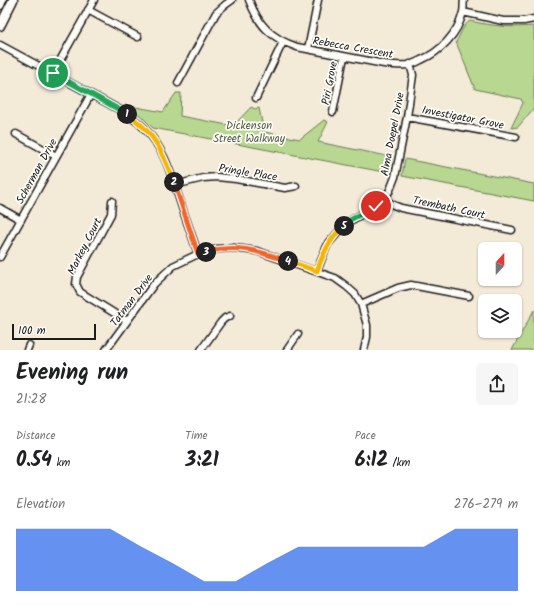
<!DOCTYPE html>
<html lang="en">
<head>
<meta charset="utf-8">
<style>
	:root { --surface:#fff; --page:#f6f6f6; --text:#202124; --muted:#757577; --accent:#2563eb }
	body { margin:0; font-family:Kalam,sans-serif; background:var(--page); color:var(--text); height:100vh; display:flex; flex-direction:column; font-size:15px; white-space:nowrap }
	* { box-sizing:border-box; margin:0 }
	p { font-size:13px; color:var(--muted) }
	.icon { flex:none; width:22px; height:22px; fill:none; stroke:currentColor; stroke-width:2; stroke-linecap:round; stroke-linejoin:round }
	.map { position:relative; height:350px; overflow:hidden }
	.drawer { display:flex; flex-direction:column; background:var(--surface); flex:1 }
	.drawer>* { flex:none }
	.needle { width:26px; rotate:21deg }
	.tools { position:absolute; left:478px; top:242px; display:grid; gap:8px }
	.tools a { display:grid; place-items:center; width:44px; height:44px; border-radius:6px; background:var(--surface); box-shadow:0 1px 3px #0004; font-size:20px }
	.scale { position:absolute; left:12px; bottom:10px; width:84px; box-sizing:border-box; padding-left:4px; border:2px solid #1c1c1c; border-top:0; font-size:11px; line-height:14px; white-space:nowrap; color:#1c1c1c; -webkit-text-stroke:3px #fdfcf7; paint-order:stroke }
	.pin { position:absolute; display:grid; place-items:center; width:34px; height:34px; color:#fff; margin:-17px; border:2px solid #fff; border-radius:50%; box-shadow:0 1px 4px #0007 }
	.km { position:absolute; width:20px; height:20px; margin:-10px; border-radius:50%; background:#222; color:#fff; font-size:11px; line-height:20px; text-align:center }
	.round { display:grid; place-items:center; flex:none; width:42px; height:42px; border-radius:6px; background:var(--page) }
	.overview { display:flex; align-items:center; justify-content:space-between; height:68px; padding:0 16px }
	h1 { font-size:22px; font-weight:600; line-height:30px }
	.figures { display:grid; grid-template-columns:repeat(3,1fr); gap:6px; height:68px; padding:4px 16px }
	.figures div { display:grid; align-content:center }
	.figures b { font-size:20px; font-weight:600 }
	.figures small { font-size:11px; font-weight:400 }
	.figures p { font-size:11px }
	.chart { height:112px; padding:8px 16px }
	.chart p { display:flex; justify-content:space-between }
	.chart svg { width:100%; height:72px; margin-top:4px; fill:var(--accent); opacity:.7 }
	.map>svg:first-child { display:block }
</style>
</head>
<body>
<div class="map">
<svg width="534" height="350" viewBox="0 0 534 350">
	<rect width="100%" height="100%" fill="#f4ead8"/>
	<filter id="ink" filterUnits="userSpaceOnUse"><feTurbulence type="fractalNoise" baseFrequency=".025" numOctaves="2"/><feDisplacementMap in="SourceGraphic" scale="8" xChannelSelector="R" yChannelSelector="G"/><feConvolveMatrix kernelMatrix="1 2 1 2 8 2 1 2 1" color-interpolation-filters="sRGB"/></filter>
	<g filter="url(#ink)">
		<path fill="#b8d790" stroke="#6a7a56" d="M470,21C492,26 512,28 534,26V108L518,127L511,128L523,103L521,99L475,89L456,42C460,35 464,24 470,21Z
			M176,93H181L180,116L233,126L251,107L255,109L259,108L264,132L300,139L324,120L328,122L318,142L392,157L389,173L153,128L140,115L125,105L163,112Z
			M405,159L534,184V201L402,176Z
			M534,310V350H512Z"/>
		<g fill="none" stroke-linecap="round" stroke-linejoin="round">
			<g stroke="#1c1c1c" stroke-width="9">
				<path id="street" d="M249,0C259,26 271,38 297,47L384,64C392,65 401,66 409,65C413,64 417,62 421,60C440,52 458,34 463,12C464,9 463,4 464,0
					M88,10L138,37
					M463,12L503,21H524L534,19
					M0,45L122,111C131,117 139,122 146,130C164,149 171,174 179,198C185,217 192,235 198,254
					M308,49L318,0
					M53,73L94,0
					M178,83L216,13L225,5L232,0
					M256,98L283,42
					M333,112L344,57
					M407,117L516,137
					M16,134L56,156
					M175,185L203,178L217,177L236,179L285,188L296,186
					M385,198L391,204L401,208L512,230
					M112,201L111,214L77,277L76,284L80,292L127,321
					M0,208L21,220
					M0,257L91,94
					M317,271L324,253L328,244L342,228L350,221L376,206L385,198L390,190L395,177L407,117L413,75L410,64
					M361,304L398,288L411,285L469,296
					M27,350L29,345
					M106,350L154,284L173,266L198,254L217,249L234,248L257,251L335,278L346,286L355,294L361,304L367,325V337L364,350
					M201,350L221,322L225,318L230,316
					M287,350L298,334"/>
			</g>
			<g stroke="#1c1c1c" stroke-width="11">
				<path id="secondary" d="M0,5L2,0
					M0,26L13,0"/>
			</g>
			<use href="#street" stroke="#fdfcf7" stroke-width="6"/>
			<use href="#secondary" stroke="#fdfcf7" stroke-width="8"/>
		</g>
	</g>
	<g fill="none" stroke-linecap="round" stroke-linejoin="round" filter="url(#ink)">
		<g stroke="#fff" stroke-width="8">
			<path id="split-1" d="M53,73L127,114"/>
		</g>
		<g stroke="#fff" stroke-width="8">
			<path id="split-2" d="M127,114C155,132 162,152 174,182"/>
		</g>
		<g stroke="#fff" stroke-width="8">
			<path id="split-3" d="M174,182L198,254L206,252"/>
		</g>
		<g stroke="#fff" stroke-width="8">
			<path id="split-4" d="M206,252C239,244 258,251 288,261"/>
		</g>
		<g stroke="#fff" stroke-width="8">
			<path id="split-5" d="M288,261L317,271C323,254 330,238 344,226"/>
		</g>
		<g stroke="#fff" stroke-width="8">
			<path id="split-6" d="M344,226L350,220L376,206"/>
		</g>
		<use href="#split-1" stroke="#22a559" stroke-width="5"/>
		<use href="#split-2" stroke="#f5b400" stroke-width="5"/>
		<use href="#split-3" stroke="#f0652b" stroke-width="5"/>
		<use href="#split-4" stroke="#f0652b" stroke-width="5"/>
		<use href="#split-5" stroke="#f5b400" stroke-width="5"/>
		<use href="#split-6" stroke="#22a559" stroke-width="5"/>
	</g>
	<g text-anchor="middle" stroke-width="3.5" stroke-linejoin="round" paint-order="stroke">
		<g font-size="11" fill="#1c1c1c" stroke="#fdfcf7">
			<text transform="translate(353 47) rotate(10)" y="4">Rebecca Crescent</text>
			<text transform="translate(329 83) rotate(-79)" y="4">Piri Grove</text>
			<text transform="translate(463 117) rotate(11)" y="4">Investigator Grove</text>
			<text transform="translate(392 134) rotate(-79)" y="4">Alma Doepel Drive</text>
			<text transform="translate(36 171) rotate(-61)" y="4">Scherman Drive</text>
			<text transform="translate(248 172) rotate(9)" y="4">Pringle Place</text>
			<text transform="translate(449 207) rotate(12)" y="4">Trembath Court</text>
			<text transform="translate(84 246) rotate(-63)" y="4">Markey Court</text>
			<text transform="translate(131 300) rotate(-53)" y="4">Tatman Drive</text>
		</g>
		<g font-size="11" fill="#535d45" stroke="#fdfcf7">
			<text x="249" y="129">Dickenson<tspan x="249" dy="13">Street Walkway</tspan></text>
		</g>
	</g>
</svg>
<div class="tools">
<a><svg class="needle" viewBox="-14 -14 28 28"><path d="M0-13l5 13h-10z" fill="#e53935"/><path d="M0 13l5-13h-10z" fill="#757577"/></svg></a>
<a><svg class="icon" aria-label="layers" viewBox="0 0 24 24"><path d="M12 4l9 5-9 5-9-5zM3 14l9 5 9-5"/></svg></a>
</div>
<div class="scale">100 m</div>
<div class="pin" style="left:53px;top:73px;background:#1e9e55"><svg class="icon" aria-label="arrive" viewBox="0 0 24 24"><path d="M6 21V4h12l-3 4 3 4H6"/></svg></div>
<div class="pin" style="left:376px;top:206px;background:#d93025"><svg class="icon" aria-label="check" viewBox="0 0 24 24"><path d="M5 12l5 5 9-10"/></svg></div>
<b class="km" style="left:127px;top:114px">1</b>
<b class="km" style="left:174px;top:182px">2</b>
<b class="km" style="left:206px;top:252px">3</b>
<b class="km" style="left:288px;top:261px">4</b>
<b class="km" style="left:344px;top:226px">5</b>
</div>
<section class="drawer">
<div class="overview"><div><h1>Evening run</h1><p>21:28</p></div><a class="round"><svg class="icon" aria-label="share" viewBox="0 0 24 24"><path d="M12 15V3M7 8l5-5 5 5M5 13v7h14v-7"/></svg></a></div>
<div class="figures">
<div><p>Distance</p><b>0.54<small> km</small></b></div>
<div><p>Time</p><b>3:21</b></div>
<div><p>Pace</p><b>6:12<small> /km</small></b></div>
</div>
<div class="chart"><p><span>Elevation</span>276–279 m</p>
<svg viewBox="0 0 160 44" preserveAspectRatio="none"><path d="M0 44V6L10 6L20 6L30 6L40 17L50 27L60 38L70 38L80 27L90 17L100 17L110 17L120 17L130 17L140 6L150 6L160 6V44z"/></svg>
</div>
</section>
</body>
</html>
